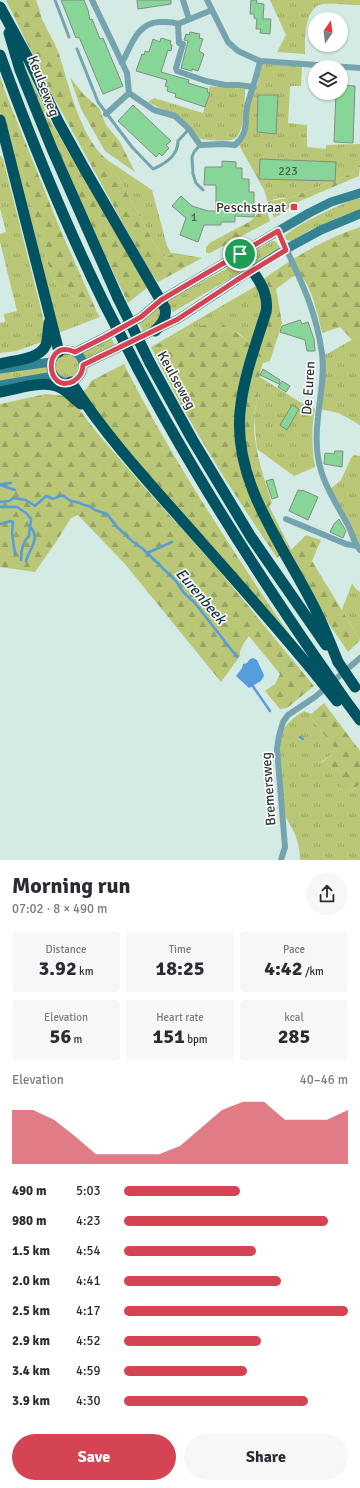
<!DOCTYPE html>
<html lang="en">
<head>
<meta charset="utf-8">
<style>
	:root { --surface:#fff; --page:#f7f7f7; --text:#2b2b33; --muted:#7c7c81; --accent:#d54452 }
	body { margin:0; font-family:Signika,sans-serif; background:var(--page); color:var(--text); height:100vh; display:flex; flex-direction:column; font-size:15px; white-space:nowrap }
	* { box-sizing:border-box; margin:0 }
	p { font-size:13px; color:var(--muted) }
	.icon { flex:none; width:22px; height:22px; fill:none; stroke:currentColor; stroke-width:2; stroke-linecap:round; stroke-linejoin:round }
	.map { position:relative; height:860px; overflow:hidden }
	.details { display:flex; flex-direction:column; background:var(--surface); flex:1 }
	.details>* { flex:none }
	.needle { width:26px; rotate:14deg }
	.fabs { position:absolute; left:308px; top:12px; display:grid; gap:8px }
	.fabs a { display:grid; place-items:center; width:40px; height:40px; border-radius:50%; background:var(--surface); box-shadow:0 1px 3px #0004; font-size:20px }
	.pin { position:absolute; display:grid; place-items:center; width:34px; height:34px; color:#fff; margin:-17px; border:2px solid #fff; border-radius:50%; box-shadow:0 1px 4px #0007 }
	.round { display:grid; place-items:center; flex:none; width:42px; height:42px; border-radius:21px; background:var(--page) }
	.head { display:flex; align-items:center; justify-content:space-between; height:68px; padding:0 12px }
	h1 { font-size:22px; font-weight:700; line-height:30px }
	.stats { display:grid; grid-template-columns:repeat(3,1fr); gap:6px; height:68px; padding:4px 12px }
	.stats div { display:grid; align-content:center; border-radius:4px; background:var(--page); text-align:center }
	.stats b { font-size:20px; font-weight:700 }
	.stats small { font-size:11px; font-weight:400 }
	.stats p { font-size:11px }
	.chart { height:112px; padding:8px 12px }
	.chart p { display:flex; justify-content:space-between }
	.chart svg { width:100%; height:72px; margin-top:4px; fill:var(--accent); opacity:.7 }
	.action { display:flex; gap:8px; margin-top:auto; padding:8px 12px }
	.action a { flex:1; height:46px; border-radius:24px; background:var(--accent); color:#fff; font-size:16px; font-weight:700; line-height:46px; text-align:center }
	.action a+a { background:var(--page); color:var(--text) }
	ul { padding:0 12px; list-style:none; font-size:13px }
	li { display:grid; grid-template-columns:64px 48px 1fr; align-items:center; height:30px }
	li i { height:10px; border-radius:5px; background:var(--accent) }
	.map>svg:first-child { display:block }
</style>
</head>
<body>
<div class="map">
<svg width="360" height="860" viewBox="0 0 360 860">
	<defs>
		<pattern id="grass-tufts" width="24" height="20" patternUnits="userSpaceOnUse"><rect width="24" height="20" fill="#b9c777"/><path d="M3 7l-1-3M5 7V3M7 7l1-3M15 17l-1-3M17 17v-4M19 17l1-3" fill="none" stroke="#97a362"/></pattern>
		<pattern id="forest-firs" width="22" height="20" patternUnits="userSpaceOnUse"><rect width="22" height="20" fill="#b9c777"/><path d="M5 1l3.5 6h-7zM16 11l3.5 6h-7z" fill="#97a362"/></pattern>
	</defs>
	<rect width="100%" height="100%" fill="#d4eae5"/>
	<path fill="url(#grass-tufts)" d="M270,0H360V5C351,5 325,2 319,5C304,12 305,41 305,54L277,52L286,35Z
		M262,64L302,66L301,86H291L290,87L288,123L307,125V147L326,149V145L360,144V164L351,174L289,198C282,198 274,198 268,202L264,190L239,145L247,133L251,90L257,86Z
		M0,76L6,94L1,96L51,274L56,285L97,312L100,317L58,333L0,112Z
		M210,86L245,89C245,100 245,134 234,139C227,142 208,140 200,139L190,126L177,114L160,108L148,102L154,98L203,113Z
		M0,155L3,159L43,317L45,335L42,342L16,351L0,353V323L5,322L4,314L17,311L0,242V234L6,232L0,208Z
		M109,161L152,190L167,246L171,253H174L165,258L158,250Z
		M360,197V210L310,230L292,241L285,240L284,236C309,218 332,208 360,197Z
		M272,241H275L280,247L278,249L257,262H253L252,259L253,252Z
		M235,264L241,266L242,268L238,274L173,312L166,301Z
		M256,286C267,305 257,325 251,345L240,334L226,326L191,329L151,347Z
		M157,307H162L157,324L143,331L138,322Z
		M360,335V425L339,413L320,409L324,354H327Z
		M111,337L115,346L85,361L80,353Z
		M54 366a12 12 0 1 1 24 0a12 12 0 1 1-24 0Z
		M47,365L49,373L0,382V371Z
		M258,376L300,402L315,409C311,428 312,448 315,467L294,476L257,449L254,417L257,399Z
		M354,455L360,456V544L328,491L341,480L351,458Z
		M352,583L356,589L360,592V640L342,610Z
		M262,594L307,660L255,599Z
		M304,711L311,714L312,719L337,751L321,762L350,792L360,784V860H300C300,848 297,838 292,828C290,824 287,821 286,817C281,803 276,741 284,729C288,722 297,715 304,711Z"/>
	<path fill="url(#forest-firs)" d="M6,0H36C39,7 40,14 43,21C48,32 55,43 59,54C69,86 81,141 109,161L158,250L165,258L174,253L202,258L158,282L151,274L53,96Z
		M21,58L51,122L148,287L128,303L86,215L55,144Z
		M70,77L84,95L99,108L106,125L120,142L135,172L105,151L81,109Z
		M6,94L60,229L97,312L56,285L51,274L1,96Z
		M360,164L359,176L300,201L274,218L268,202L270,201L289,198L341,178L351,174Z
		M265,206L270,221L210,253H206V247L211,242L251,221Z
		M360,227V335L352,340L340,327L322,333C319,317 311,285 300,274L292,277L276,289L282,323L270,361L263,363C258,377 259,385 257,400C256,406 254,412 254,418C253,447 263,475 272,503L269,506L291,550L306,535L321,540L312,561L360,640L348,652L323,615L289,555L257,491L250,466L245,442L244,412L246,397L268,315L262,280C293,258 324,239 360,227Z
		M211,323C227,323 240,334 251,345L238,448L282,554L277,558C231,490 187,421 151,347L191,329Z
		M124,364C164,444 213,520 262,594L255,599L164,499L82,392L87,388L91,381Z
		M46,394L65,396L75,404L98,434L144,487L216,567L314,686L287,708L280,709L265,691L275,684L280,674L249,636C245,642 239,649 240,656L221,682L125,564L78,515L71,518L56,542L35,572L0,567V404Z
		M324,703L360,751V784L350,792L347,791L321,763L337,751L312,719L311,714Z"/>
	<path fill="#559ddb" d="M253,658L257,660L263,673L264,676L261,681L249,688L236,676L242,668L243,664L247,663L250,659Z"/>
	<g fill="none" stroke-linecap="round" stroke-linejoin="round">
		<path stroke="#559ddb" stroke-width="2.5" d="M0,485L15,490
			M0,485L2,484L11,483
			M0,502L9,501L13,498L26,500L35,506L46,496C58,501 52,498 62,495L71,501L80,503L84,505L89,506L95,510L107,514L116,526L132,541L143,549L176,581L184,593L195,603L237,657
			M0,507H17L26,513L31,519L29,536C23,541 21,552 21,560
			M0,524L11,521L13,522L12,533L15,554
			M147,553L172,542
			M26,561C29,550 42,537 29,526
			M252,685L270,711
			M300,737L303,739"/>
	</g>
	<path fill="#88d697" stroke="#808d82" d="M61,0H84L88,10L90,20L92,19L100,39L103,38L123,86L103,94L79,37L76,38Z
		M137,0H171V4L138,9Z
		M251,0H257L256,3L264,4L263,19H271L270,34L260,33L261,29H256L257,19L254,18V14H250Z
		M190,32L200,34L199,38L203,39L199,51L204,54L198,71L192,69V71L181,68L187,45L188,41L184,40L186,34L189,35Z
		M161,38L171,41L170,44L172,45L171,51L168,50L161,72L189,80L188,83L208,89L207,92L210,93L205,107L175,97L176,94L167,91L168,87L165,86L167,80L136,71L142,54L144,55L145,51L149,52L153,39L160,42Z
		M341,85L355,86L353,143L334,142L336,93H341Z
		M258,95H278L276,134L257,132Z
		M133,105L171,141L166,145L169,148L162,156L159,153L156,157L118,121Z
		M260,159L336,162L335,181L259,179Z
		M222,161L236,162V168H242V179H249V192H254V217L235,216V222H221V225H204L198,242L180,235L186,218L172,206L181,196L192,206L208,211H216V185H204L205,167H222Z
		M300,320L302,324L308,322L314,339L315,351H307L305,340L280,332L282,326Z
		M263,369L280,380L279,384L260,375Z
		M282,381L290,386L286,392L278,387Z
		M292,405L299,409L287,430L280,425Z
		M335,451H343L342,467L324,464L325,453L334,454Z
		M273,479L278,497L272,499L266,481Z
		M298,490L302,491V490L318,497L308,520L289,511Z
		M339,519L346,531L343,538L330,532L334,524Z"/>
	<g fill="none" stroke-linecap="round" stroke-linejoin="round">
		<path stroke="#75a4af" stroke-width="3" d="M55,0L69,37
			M77,49L98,102L132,147L153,169C165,164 178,156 178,141L189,129
			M200,145L194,152L192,157L193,174L196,183L203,190"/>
		<path stroke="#75a4af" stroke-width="6" d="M92,0L127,73L129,93L154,110L175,116L189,129L200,145L224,144L235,145C251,130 243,121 248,103C252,88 257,76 260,61
			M183,0L189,19
			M207,0L228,42L238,51L260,61L360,68
			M178,24L179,43L183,44L176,68L177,71L206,81L225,85H238L254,87
			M122,63C131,46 137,23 159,22C166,22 172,21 178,24L212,10
			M106,114L129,93
			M278,231C297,273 316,307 322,354C325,375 320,396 318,417C312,466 325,484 348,525C352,533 354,543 360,550
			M286,519L346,544L357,546
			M281,860L285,847L277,749L279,736L283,722L288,715L315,697L360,658"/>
		<path stroke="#348395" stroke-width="9" d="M51 366a16 16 0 1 1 32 0a16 16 0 1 1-32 0Z
			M75,352L105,337L141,317L161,300L309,213L331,202L360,193
			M83,365L178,319L237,280L286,249L321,230L360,214
			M0,369L51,362
			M0,385L54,376"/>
		<path stroke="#025361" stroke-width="11" d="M0,7L29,60L59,123L84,168L165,308C167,318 162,324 155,331
			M9,33L20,70L52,149L118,298
			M0,55C31,140 65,224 105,305
			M0,120L59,352
			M240,254C252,271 270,289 266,312C256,344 243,378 240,412C233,488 289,552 319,617C326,632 332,647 338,662
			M150,363L192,439L251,537L326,645
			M0,364C14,360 39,360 46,345C48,338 48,330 49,323
			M138,369C193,474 257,573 325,671
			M71,382C103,432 142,475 181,519C227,571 273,622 317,676
			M0,392C19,389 43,379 61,388C68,392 74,399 81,404
			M343,697L360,720"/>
		<path stroke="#025361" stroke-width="11" d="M118,298L150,363
			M105,305L138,369
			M338,662L355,687
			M325,671L343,697
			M317,676L337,701"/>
	</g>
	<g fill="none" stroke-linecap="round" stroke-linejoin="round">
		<g stroke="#fff" stroke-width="8">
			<path id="route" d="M278,231L286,250L237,280L178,319L83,365C83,372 80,377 74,381C45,396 42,337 75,352L105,337L141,317L161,300Z"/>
		</g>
		<use href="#route" stroke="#d54452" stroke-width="5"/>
	</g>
	<rect fill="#d54452" stroke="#fff" stroke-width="1.5" x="290" y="203" width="8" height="8" rx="2"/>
	<g text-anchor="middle" stroke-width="3" stroke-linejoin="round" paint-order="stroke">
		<g font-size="12" fill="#46604e">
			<text x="288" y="175">223</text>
			<text x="194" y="221">1</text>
		</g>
		<g font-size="14" fill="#303836" stroke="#fff">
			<text transform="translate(44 86) rotate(69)" y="5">Keulseweg</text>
			<text transform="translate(177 380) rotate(61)" y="5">Keulseweg</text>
			<text transform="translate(308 388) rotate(-86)" y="5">De Euren</text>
			<text transform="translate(268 789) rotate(-94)" y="5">Bremersweg</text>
		</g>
		<g font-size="14" fill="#303836" stroke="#fff" text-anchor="end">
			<text x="286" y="212">Peschstraat</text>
		</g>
		<g font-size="15" font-style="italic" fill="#16354f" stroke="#fff">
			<text transform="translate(201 596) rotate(49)" y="5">Eurenbeek</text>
		</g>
	</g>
</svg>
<div class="fabs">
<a><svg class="needle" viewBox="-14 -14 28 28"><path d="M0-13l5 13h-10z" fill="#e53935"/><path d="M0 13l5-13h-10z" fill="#7c7c81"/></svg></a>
<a><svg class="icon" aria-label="layers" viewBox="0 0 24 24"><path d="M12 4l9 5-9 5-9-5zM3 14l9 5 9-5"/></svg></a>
</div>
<div class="pin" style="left:240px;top:254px;background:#1e9e55"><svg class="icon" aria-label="arrive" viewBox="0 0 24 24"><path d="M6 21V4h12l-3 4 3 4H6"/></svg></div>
</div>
<section class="details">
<div class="head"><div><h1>Morning run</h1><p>07:02 · 8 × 490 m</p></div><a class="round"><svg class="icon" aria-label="share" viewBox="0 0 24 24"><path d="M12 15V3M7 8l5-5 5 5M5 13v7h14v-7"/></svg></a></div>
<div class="stats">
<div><p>Distance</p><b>3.92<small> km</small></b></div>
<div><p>Time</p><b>18:25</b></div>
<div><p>Pace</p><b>4:42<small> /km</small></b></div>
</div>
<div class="stats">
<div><p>Elevation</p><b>56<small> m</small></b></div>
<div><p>Heart rate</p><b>151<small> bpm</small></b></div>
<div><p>kcal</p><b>285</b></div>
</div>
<div class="chart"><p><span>Elevation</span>40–46 m</p>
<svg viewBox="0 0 160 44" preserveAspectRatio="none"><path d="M0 44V11L10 11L20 17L30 27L40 38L50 38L60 38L70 38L80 33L90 22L100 11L110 6L120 6L130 17L140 17L150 17L160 11V44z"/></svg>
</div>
<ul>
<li><b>490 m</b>5:03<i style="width:52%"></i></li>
<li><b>980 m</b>4:23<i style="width:91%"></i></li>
<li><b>1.5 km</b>4:54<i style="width:59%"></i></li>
<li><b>2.0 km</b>4:41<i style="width:70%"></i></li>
<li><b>2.5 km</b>4:17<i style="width:100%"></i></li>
<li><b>2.9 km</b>4:52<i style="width:61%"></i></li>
<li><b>3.4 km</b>4:59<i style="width:55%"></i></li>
<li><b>3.9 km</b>4:30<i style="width:82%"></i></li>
</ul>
<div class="action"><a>Save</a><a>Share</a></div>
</section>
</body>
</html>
